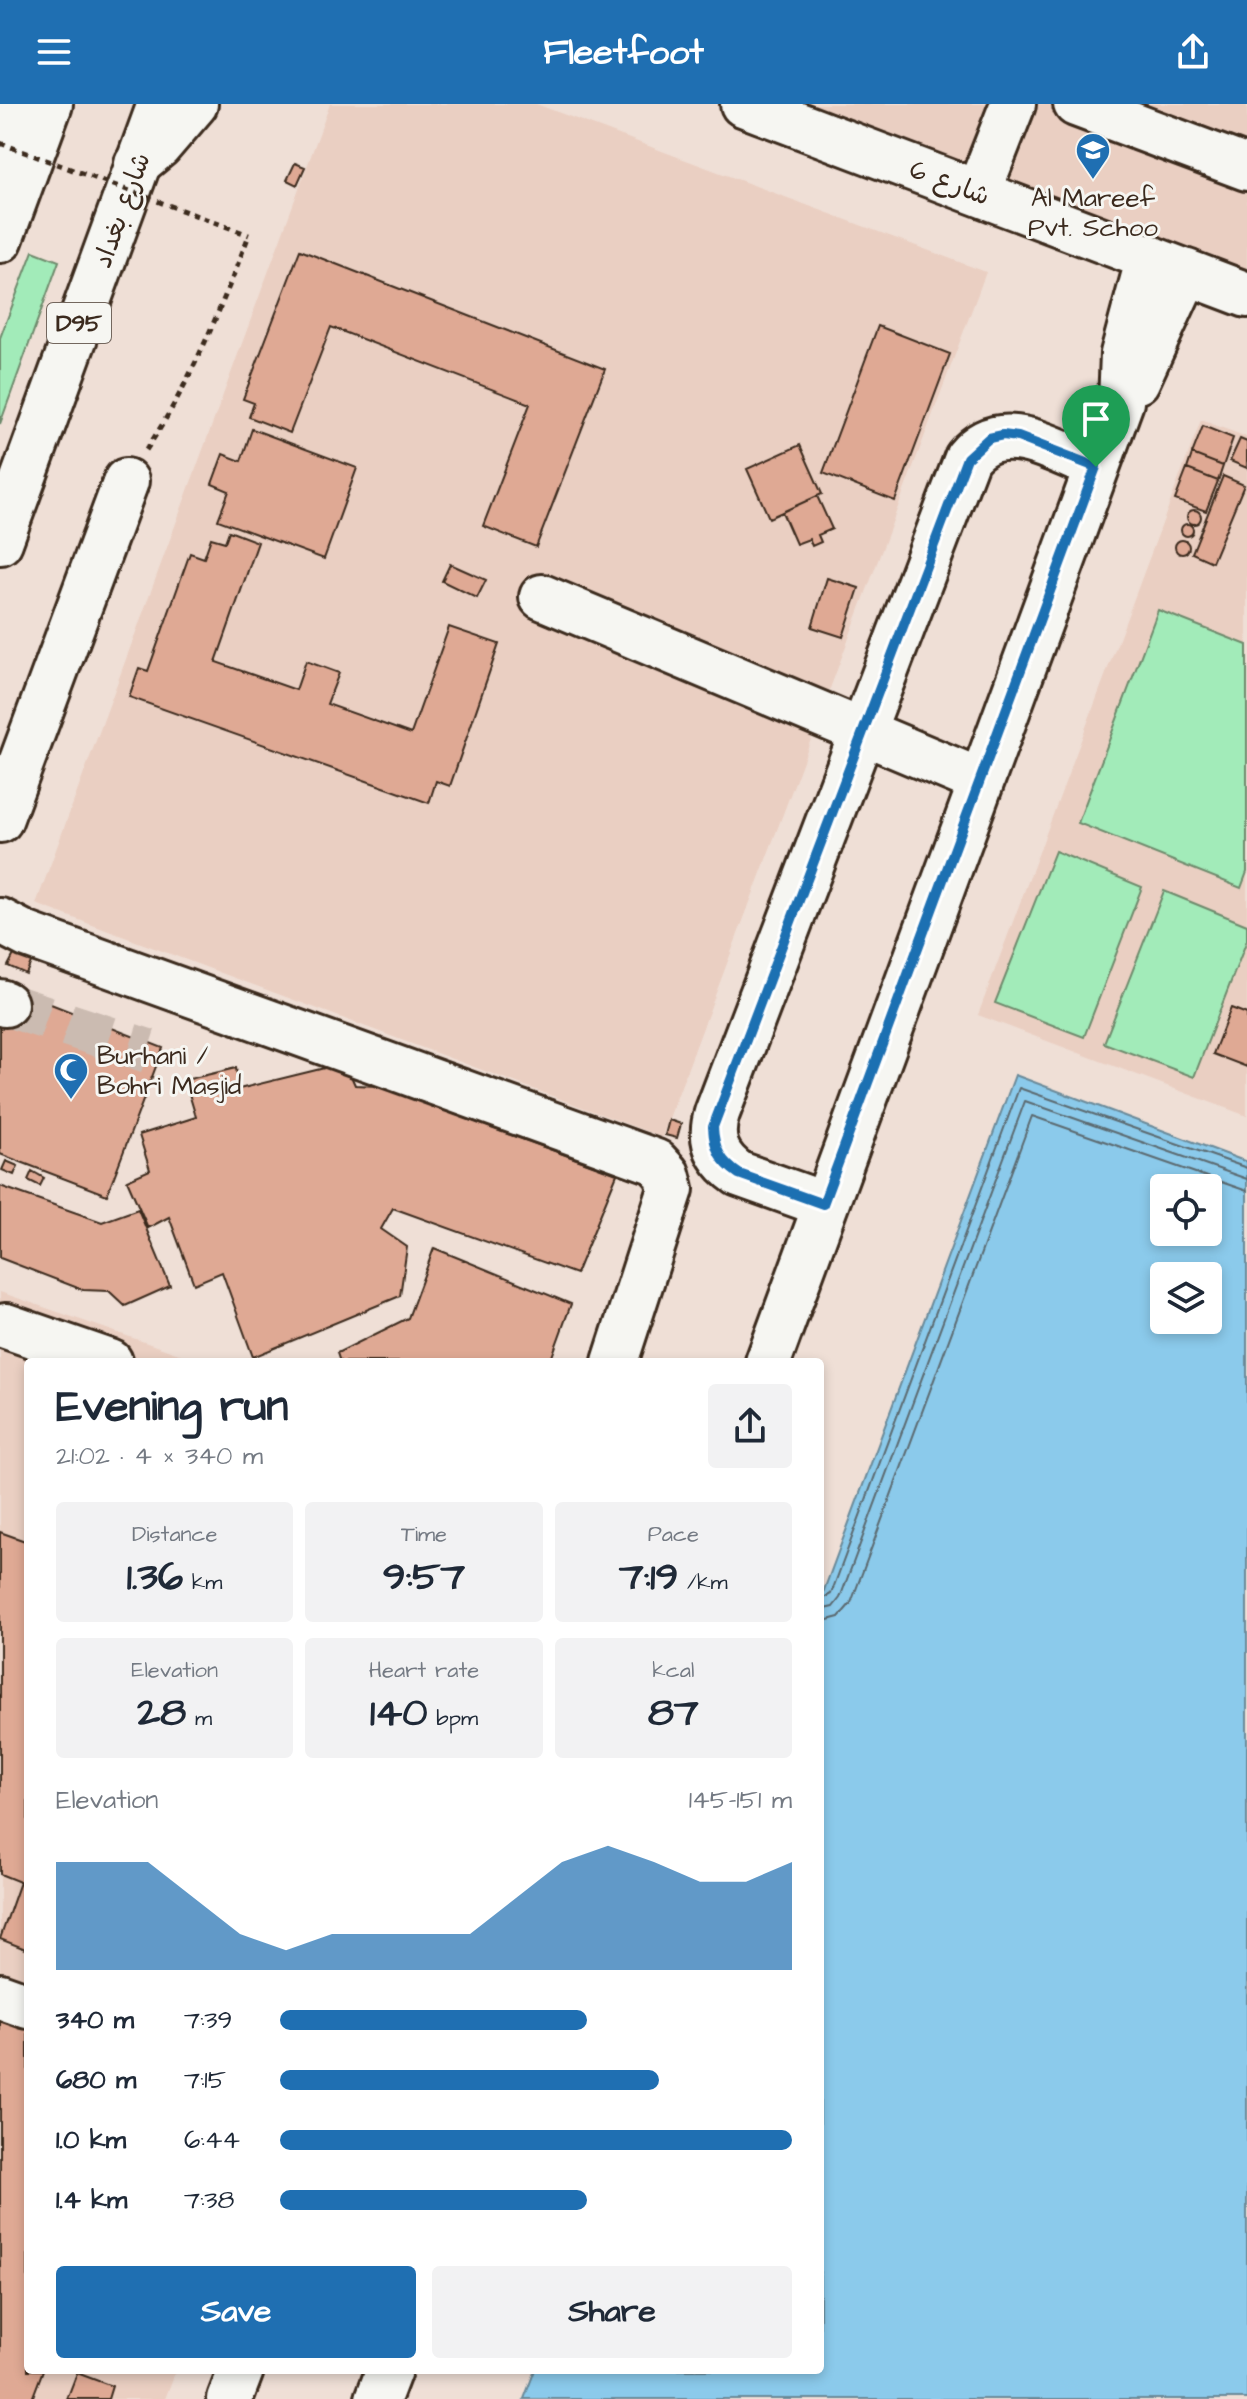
<!DOCTYPE html>
<html lang="en">
<head>
<meta charset="utf-8">
<style>
	:root { --surface:#fff; --page:#f2f2f3; --text:#1f2937; --muted:#747a83; --accent:#1f6fb2 }
	body { margin:0; font-family:"Architects Daughter","Playpen Sans Arabic",sans-serif; background:var(--page); color:var(--text); height:100vh; display:flex; flex-direction:column; font-size:30px; white-space:nowrap }
	* { box-sizing:border-box; margin:0 }
	p { font-size:26px; color:var(--muted) }
	.icon { flex:none; width:44px; height:44px; fill:none; stroke:currentColor; stroke-width:2; stroke-linecap:round; stroke-linejoin:round }
	.map { position:relative; flex:1; overflow:hidden }
	.drawer { position:absolute; left:24px; top:1254px; width:800px; height:1016px; display:flex; flex-direction:column; background:var(--surface); border-radius:8px; box-shadow:0 4px 12px #0003 }
	.drawer>* { flex:none }
	.buttons { position:absolute; left:1150px; top:1070px; display:grid; gap:16px }
	.buttons a { display:grid; place-items:center; width:72px; height:72px; border-radius:8px; background:var(--surface); box-shadow:0 4px 12px #0003; font-size:40px }
	.pin { position:absolute; display:grid; place-items:center; width:68px; height:68px; color:#fff; margin:-82px -34px; border-radius:50% 50% 50% 0; rotate:-45deg; box-shadow:0 0 8px #0007 }
	.pin .icon { rotate:45deg }
	.round { display:grid; place-items:center; flex:none; width:84px; height:84px; border-radius:8px; background:var(--page) }
	.summary { display:flex; align-items:center; justify-content:space-between; height:136px; padding:0 32px }
	h1 { font-size:44px; font-weight:800; line-height:60px }
	.metrics { display:grid; grid-template-columns:repeat(3,1fr); gap:12px; height:136px; padding:8px 32px }
	.metrics div { display:grid; align-content:center; border-radius:8px; background:var(--page); text-align:center }
	.metrics b { font-size:40px; font-weight:800 }
	.metrics small { font-size:22px; font-weight:400 }
	.metrics p { font-size:22px }
	.chart { height:224px; padding:16px 32px }
	.chart p { display:flex; justify-content:space-between }
	.chart svg { width:100%; height:144px; margin-top:8px; fill:var(--accent); opacity:.7 }
	.action { display:flex; gap:16px; margin-top:auto; padding:16px 32px }
	.action a { flex:1; height:92px; border-radius:8px; background:var(--accent); color:#fff; font-size:32px; font-weight:800; line-height:92px; text-align:center }
	.action a+a { background:var(--page); color:var(--text) }
	ul { padding:0 32px; list-style:none; font-size:26px }
	li { display:grid; grid-template-columns:128px 96px 1fr; align-items:center; height:60px }
	li i { height:20px; border-radius:10px; background:var(--accent) }
	header { display:flex; justify-content:space-between; align-items:center; height:104px; padding:0 32px; background:var(--accent); color:#fff; font-size:36px; font-weight:800 }
	.map>svg:first-child { display:block }
</style>
</head>
<body>
<header><svg class="icon" aria-label="menu" viewBox="0 0 24 24"><path d="M4 6h16M4 12h16M4 18h16"/></svg>Fleetfoot<svg class="icon" aria-label="share" viewBox="0 0 24 24"><path d="M12 15V3M7 8l5-5 5 5M5 13v7h14v-7"/></svg></header>
<div class="map">
<svg width="1247" height="2295" viewBox="0 0 1247 2295">
	<rect width="100%" height="100%" fill="#efdfd6"/>
	<filter id="ink" filterUnits="userSpaceOnUse"><feTurbulence type="fractalNoise" baseFrequency=".0125" numOctaves="2"/><feDisplacementMap in="SourceGraphic" scale="16" xChannelSelector="R" yChannelSelector="G"/><feConvolveMatrix kernelMatrix="1 2 1 2 8 2 1 2 1" color-interpolation-filters="sRGB"/></filter>
	<g filter="url(#ink)">
		<path fill="#eacfc2" d="M330,0H536L986,168L662,1033L36,800Z
			M731,0H1247V190Z
			M1201,316L1247,333V1012L978,911Z
			M0,1188L202,1258H28V1885L0,1874Z
			M0,1876L28,1887V2266H176L165,2295H0Z"/>
		<path fill="#a2ebb9" stroke="#6e8a6c" stroke-width="2" d="M33,147L59,157L0,320V234Z
			M1158,506L1247,541V768L1241,784L1078,719Z
			M1055,747L1142,783L1084,933L995,899Z
			M1164,787L1247,821V836L1194,973L1104,939Z"/>
		<path fill="#8bcaeb" stroke="#6b8a99" stroke-width="2" fill-rule="evenodd" d="M1015,971L1247,1058V2295H524L535,2266H820V1497ZM1164,1084H1208V1128H1164ZM1164,1172H1208V1216H1164Z"/>
		<g fill="none" stroke-linecap="round" stroke-linejoin="round">
			<path stroke="#5b6a70" stroke-width="2" d="M820,1496L831,1490L1019,984L1247,1064
				M820,1506L833,1503L840,1494L1025,997L1247,1075
				M820,1518L839,1513L851,1499L1032,1012L1247,1087"/>
		</g>
		<path fill="#dfa994" stroke="#3b2a1e" stroke-width="2" d="M295,59L305,63L297,81L287,76Z
			M300,146L605,265L536,443L483,422L530,300L331,223L290,329L249,313L254,299L243,295Z
			M878,222L950,250L895,397L823,369Z
			M1203,322L1233,334L1223,362L1192,350Z
			M252,325L357,364L324,455L218,416L229,387L212,380L223,350L241,357Z
			M1240,335L1247,338V364L1230,357Z
			M800,341L822,390L769,414L747,365Z
			M1192,350L1223,362L1218,377L1187,365Z
			M1187,365L1218,377L1206,407L1175,396Z
			M1223,372L1244,381L1212,458L1192,449Z
			M817,392L832,425L818,431L821,438L812,442L809,435L796,440L782,408Z
			M1187 413a7 7 0 1 1 14 0a7 7 0 1 1-14 0Z
			M1181 426a6 6 0 1 1 12 0a6 6 0 1 1-12 0Z
			M229,427L258,438L216,558L296,586L306,557L339,569L327,600L411,630L449,523L499,540L450,682L436,677L429,699L129,593L139,564L148,567L190,449L204,454L211,434L225,438Z
			M1175 443a7 7 0 1 1 14 0a7 7 0 1 1-14 0Z
			M450,460L486,476L477,494L442,477Z
			M827,474L859,484L843,533L812,523Z
			M19,841L35,849L26,870L8,862Z
			M10,884L163,944L107,1091L0,1050V912Z
			M1231,904L1247,910V963L1213,950Z
			M345,959L355,981L378,982L617,1070L576,1170L393,1104L381,1125L407,1143L400,1192L253,1253L222,1168L194,1180L169,1113L148,1124L127,1076L150,1066L139,1031L196,1013L185,976L236,964L239,985Z
			M669,1016L681,1020L677,1034L665,1031Z
			M6,1057L18,1062L14,1071L2,1066Z
			M32,1067L44,1074L40,1082L28,1076Z
			M0,1082L102,1118L138,1105L170,1182L125,1202L109,1187L83,1186L0,1154Z
			M434,1144L571,1200L550,1258H340L337,1249L408,1214Z
			M0,1428L28,1438V1846L0,1835L20,1778L0,1770Z
			M0,1914L28,1925V2266H43L32,2295H0Z
			M77,2269L112,2282L108,2295H67Z"/>
		<g fill="none" stroke-linecap="round" stroke-linejoin="round">
			<path stroke="#cbbbb1" stroke-width="44" stroke-dasharray="44 22" stroke-linecap="butt" d="M5,900L148,947"/>
			<g stroke="#3b2a1e" stroke-width="50">
				<path id="minor" d="M743,0L1247,191
					M1076,0L1247,64
					M137,60L159,42L195,0
					M0,67L16,0
					M978,89L1013,0
					M1137,277L1187,168
					M542,493L980,677
					M0,716L126,377
					M0,817L27,831L656,1058L667,1070L671,1085L615,1258
					M0,898L5,900
					M823,1100L739,1070C716,1054 709,1035 717,1009L967,354C1001,311 1054,347 1096,363
					M6,1222L110,1258
					M768,1258L1121,298L1123,250L1149,153
					M0,1892L28,1902
					M230,2295L241,2266
					M378,2295L389,2266"/>
			</g>
			<g stroke="#3b2a1e" stroke-width="50">
				<path id="major" d="M0,136L50,0
					M0,438L160,0"/>
			</g>
			<path stroke="#3b2a1e" stroke-width="5" stroke-dasharray="6 6" stroke-linecap="butt" d="M146,346C190,281 221,204 249,131"/>
			<use href="#minor" stroke="#f6f6f2" stroke-width="44"/>
			<use href="#major" stroke="#f6f6f2" stroke-width="44"/>
			<path stroke="#3b2a1e" stroke-width="5" stroke-dasharray="6 6" stroke-linecap="butt" d="M0,39L249,131"/>
		</g>
	</g>
	<g fill="none" stroke-linecap="round" stroke-linejoin="round" filter="url(#ink)">
		<g stroke="#fff" stroke-width="16">
			<path id="route" d="M1003,331L1018,333L1096,363L823,1100L739,1070C721,1058 714,1045 713,1023L967,354L989,334Z"/>
		</g>
		<use href="#route" stroke="#1f6fb2" stroke-width="10"/>
	</g>
	<defs>
		<g id="school-pin" transform="scale(1.8)"><path d="M0 17L-7.5 6A9.5 9.5 0 1 1 7.5 6Z" fill="#1f6fb2" stroke="#f6f6f2"/><path d="M0-5L7-2L0 1L-7-2ZM-4 1L0 2.5L4 1V4Q0 6-4 4Z" fill="#fff"/></g>
		<g id="mosque-pin" transform="scale(1.8)"><path d="M0 17L-7.5 6A9.5 9.5 0 1 1 7.5 6Z" fill="#1f6fb2" stroke="#f6f6f2"/><path d="M3.5-4.9A6 6 0 1 0 3.5 4.9A5 5 0 1 1 3.5-4.9Z" fill="#fff"/></g>
	</defs>
	<g fill-rule="evenodd">
		<use href="#school-pin" x="1093" y="46"/>
		<use href="#mosque-pin" x="71" y="966"/>
	</g>
	<g text-anchor="middle" stroke-width="6" stroke-linejoin="round" paint-order="stroke">
		<rect fill="#f6f6f2" stroke="#73675e" stroke-width="2" x="47" y="199" width="64" height="40" rx="6"/>
		<g font-size="24" font-weight="bold" fill="#3b2a1e">
			<text x="79" y="227">D95</text>
		</g>
		<g font-size="26" fill="#3b2a1e" stroke="#f6f6f2">
			<text transform="translate(950 78) rotate(21)" y="9">شارع 6</text>
			<text transform="translate(121 106) rotate(-70)" y="9">شارع بغداد</text>
		</g>
		<g font-size="26" fill="#3b2a1e" stroke="#f6f6f2">
			<text x="1093" y="102">Al Mareef<tspan x="1093" dy="30">Pvt. Schoo</tspan></text>
			<text x="97" y="960" text-anchor="start">Burhani /<tspan x="97" dy="30">Bohri Masjid</tspan></text>
		</g>
	</g>
</svg>
<div class="buttons">
<a><svg class="icon" aria-label="locate" viewBox="0 0 24 24"><circle cx="12" cy="12" r="6"/><path d="M12 2v4M12 18v4M2 12h4M18 12h4"/></svg></a>
<a><svg class="icon" aria-label="layers" viewBox="0 0 24 24"><path d="M12 4l9 5-9 5-9-5zM3 14l9 5 9-5"/></svg></a>
</div>
<div class="pin" style="left:1096px;top:363px;background:#1e9e55"><svg class="icon" aria-label="arrive" viewBox="0 0 24 24"><path d="M6 21V4h12l-3 4 3 4H6"/></svg></div>
<section class="drawer">
<div class="summary"><div><h1>Evening run</h1><p>21:02 · 4 × 340 m</p></div><a class="round"><svg class="icon" aria-label="share" viewBox="0 0 24 24"><path d="M12 15V3M7 8l5-5 5 5M5 13v7h14v-7"/></svg></a></div>
<div class="metrics">
<div><p>Distance</p><b>1.36<small> km</small></b></div>
<div><p>Time</p><b>9:57</b></div>
<div><p>Pace</p><b>7:19<small> /km</small></b></div>
</div>
<div class="metrics">
<div><p>Elevation</p><b>28<small> m</small></b></div>
<div><p>Heart rate</p><b>140<small> bpm</small></b></div>
<div><p>kcal</p><b>87</b></div>
</div>
<div class="chart"><p><span>Elevation</span>145–151 m</p>
<svg viewBox="0 0 160 44" preserveAspectRatio="none"><path d="M0 44V11L10 11L20 11L30 22L40 33L50 38L60 33L70 33L80 33L90 33L100 22L110 11L120 6L130 11L140 17L150 17L160 11V44z"/></svg>
</div>
<ul>
<li><b>340 m</b>7:39<i style="width:60%"></i></li>
<li><b>680 m</b>7:15<i style="width:74%"></i></li>
<li><b>1.0 km</b>6:44<i style="width:100%"></i></li>
<li><b>1.4 km</b>7:38<i style="width:60%"></i></li>
</ul>
<div class="action"><a>Save</a><a>Share</a></div>
</section>
</div>
</body>
</html>
